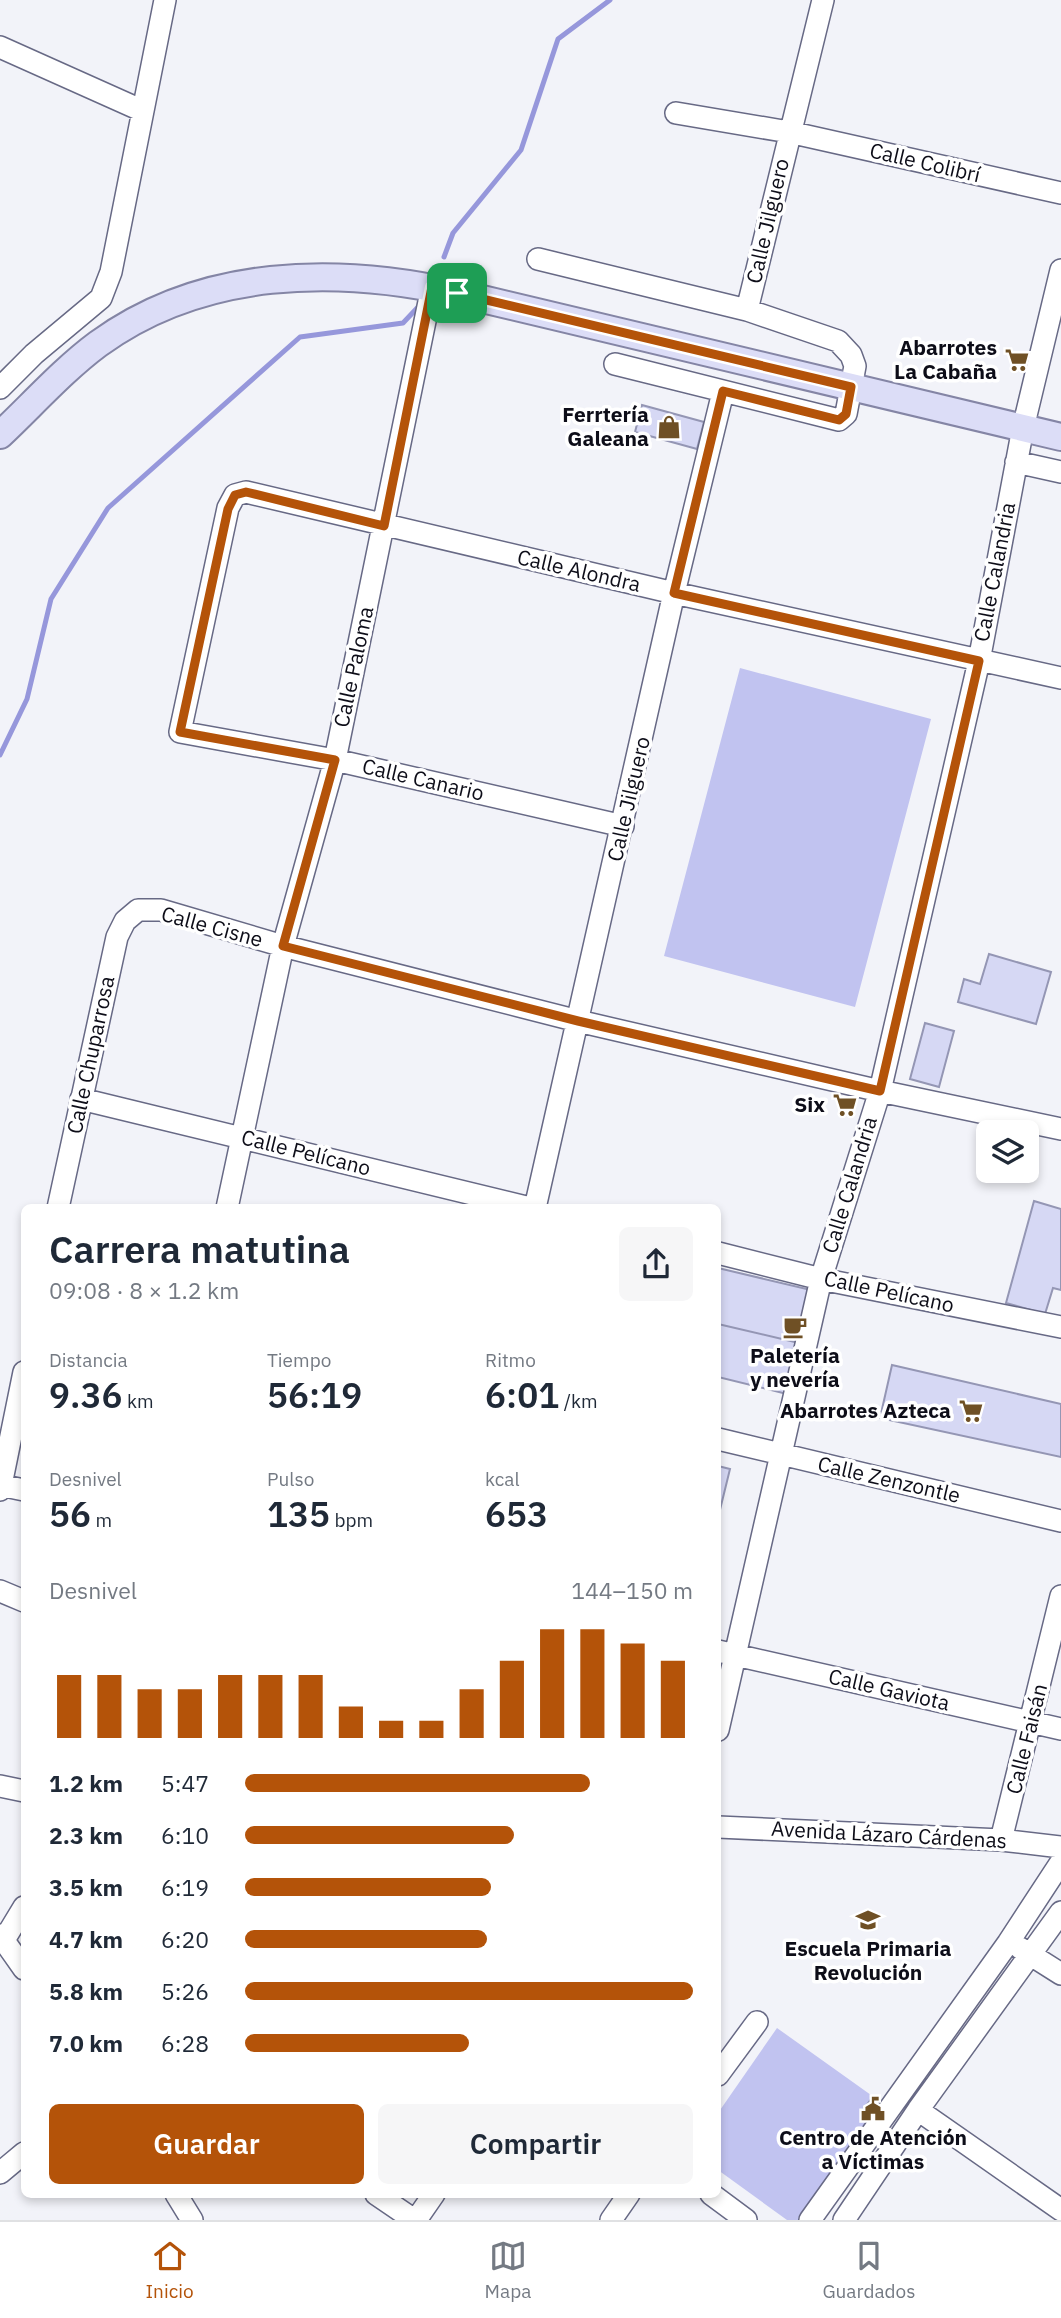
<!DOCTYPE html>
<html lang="es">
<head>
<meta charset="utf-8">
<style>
	:root { --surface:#fff; --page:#f6f6f7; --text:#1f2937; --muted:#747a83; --line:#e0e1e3; --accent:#b45309 }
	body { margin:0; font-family:"IBM Plex Sans",sans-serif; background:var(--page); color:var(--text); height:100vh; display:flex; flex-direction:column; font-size:26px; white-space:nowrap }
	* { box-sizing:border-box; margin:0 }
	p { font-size:23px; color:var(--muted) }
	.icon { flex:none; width:38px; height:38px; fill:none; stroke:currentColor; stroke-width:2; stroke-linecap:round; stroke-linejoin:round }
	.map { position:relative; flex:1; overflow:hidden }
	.sheet { position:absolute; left:21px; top:1204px; width:700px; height:994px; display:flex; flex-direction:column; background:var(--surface); border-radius:10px; box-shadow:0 4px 10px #0003 }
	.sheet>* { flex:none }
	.buttons { position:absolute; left:976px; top:1120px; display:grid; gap:14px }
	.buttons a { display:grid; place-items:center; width:63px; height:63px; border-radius:10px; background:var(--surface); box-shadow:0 4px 10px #0003; font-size:35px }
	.pin { position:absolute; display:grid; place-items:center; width:60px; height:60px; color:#fff; margin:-30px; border-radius:14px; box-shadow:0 4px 10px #0006 }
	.round { display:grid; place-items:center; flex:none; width:74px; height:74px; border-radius:10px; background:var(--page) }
	.head { display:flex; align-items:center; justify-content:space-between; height:119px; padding:0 28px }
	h1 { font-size:38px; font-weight:600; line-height:52px }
	.metrics { display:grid; grid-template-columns:repeat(3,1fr); gap:10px; height:119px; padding:7px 28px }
	.metrics div { display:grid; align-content:center }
	.metrics b { font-size:35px; font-weight:600 }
	.metrics small { font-size:19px; font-weight:400 }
	.metrics p { font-size:19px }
	.chart { height:196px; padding:14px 28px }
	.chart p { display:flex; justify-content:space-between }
	.chart svg { width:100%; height:126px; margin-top:7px; stroke:var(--accent); stroke-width:6 }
	.cta { display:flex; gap:14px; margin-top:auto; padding:14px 28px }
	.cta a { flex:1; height:80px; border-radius:10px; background:var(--accent); color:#fff; font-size:28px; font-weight:600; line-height:80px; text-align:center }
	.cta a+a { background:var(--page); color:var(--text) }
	ul { padding:0 28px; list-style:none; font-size:23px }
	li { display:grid; grid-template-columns:112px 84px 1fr; align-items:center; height:52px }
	li i { height:18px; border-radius:9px; background:var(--accent) }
	.tabs { display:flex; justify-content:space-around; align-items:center; height:98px; border-top:2px solid var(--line); background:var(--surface); font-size:19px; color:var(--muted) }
	.tabs a { display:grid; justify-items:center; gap:4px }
	.tabs .on { color:var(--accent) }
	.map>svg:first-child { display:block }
</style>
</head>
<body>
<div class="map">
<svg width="1061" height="2220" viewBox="0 0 1061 2220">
	<rect width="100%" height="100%" fill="#f2f3f9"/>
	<path fill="#c1c3f0" d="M740,668L931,719L855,1007L664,956Z
		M777,2028L885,2105L804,2220H787L718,2170V2113Z"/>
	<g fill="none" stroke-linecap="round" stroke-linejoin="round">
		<path stroke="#9697db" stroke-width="5" d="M444,257L453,233L521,150L558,39L610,0
			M0,755L27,699L51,599L108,508L300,337L403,323L420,305"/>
	</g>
	<path fill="#d6d8f4" stroke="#9496b4" stroke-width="2" d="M642,405L704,422L697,449L635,432Z
		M989,954L1051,972L1036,1024L958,1002L964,979L980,984Z
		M925,1023L954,1031L939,1087L910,1079Z
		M1034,1201L1061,1209V1290L1053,1288L1045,1314L1006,1303Z
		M718,1268L811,1290L799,1343L718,1324Z
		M718,1324L799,1343L787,1394L718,1377Z
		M892,1365L1061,1404V1457L880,1418Z
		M718,1466L730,1469L718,1518Z
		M872,2098L883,2107L874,2119L863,2110Z"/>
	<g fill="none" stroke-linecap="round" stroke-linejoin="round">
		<g stroke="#676985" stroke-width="24">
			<path id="minor" d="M0,47L143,111
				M676,113L789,132L1061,193
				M538,259L747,310L838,341L851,355L855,366L846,414L839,420L615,364
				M747,310L823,0
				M0,388L34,354L101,298L111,272L165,0
				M1016,462L1061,472
				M623,826L335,760L180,732L228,508L235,495L246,492L674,593L1061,678
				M81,1099L530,1208
				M58,1208L117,937L125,921L138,910H161L283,946L578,1021L880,1091L1061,1129
				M227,1208L283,946L335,760L432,287
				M535,1208L674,593L723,392
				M718,1253L821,1279L1061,1327
				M718,1439L1061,1521
				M0,1485L24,1490
				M0,1490L24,1372
				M0,1591L24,1601
				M718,1651L1061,1729
				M718,1730L821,1279L880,1091L979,661L1023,428L1061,270
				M0,1786L24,1791
				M718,1827L1001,1840L1061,1847
				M1001,1840L1061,1596
				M0,1935L24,1969
				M4,1940L24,1907
				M1020,1948L1061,1974
				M718,2075L757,2022
				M918,2110L1061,2210
				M0,2173L24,2153
				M176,2194L192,2220
				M376,2194L414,2220
				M711,2194L746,2220
				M416,2220L434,2194
				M611,2220L629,2194
				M810,2220L1008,1943L1061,1862
				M844,2220L918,2110L1061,1912"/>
		</g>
		<g stroke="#8485a5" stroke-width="30">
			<path id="major" d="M0,435C32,405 63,370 98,344C202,268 336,266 457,293L1061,437"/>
		</g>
		<use href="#minor" stroke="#fff" stroke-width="21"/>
		<use href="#major" stroke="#dcddf7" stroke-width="26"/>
	</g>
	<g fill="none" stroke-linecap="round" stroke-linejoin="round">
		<g stroke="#fff" stroke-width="14">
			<path id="route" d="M432,287L851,387L846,414L839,420L723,391L674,593L979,661L880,1091L578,1021L283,946L335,760L180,732L228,509L235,495L246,492L384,526Z"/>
		</g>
		<use href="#route" stroke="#b45309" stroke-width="9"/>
	</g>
	<defs>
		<g id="supermarket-bare" transform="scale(1.89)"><path d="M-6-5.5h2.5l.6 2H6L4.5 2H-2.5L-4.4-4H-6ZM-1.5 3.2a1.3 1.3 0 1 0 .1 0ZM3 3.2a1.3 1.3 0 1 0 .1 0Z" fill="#6f5025" stroke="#fff" stroke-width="2.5" paint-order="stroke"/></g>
		<g id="shop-bare" transform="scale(1.89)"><path d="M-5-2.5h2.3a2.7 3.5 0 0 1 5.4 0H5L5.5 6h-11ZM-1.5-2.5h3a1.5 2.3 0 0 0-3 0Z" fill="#6f5025" stroke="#fff" stroke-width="2.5" paint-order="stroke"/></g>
		<g id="cafe-bare" transform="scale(1.89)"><path d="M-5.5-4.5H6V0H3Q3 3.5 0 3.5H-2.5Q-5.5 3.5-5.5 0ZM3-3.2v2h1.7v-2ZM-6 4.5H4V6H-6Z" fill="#6f5025" stroke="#fff" stroke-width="2.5" paint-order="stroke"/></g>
		<g id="school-bare" transform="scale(1.89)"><path d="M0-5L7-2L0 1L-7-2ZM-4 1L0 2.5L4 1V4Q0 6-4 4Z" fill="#6f5025" stroke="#fff" stroke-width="2.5" paint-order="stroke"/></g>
		<g id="civic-bare" transform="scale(1.89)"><path d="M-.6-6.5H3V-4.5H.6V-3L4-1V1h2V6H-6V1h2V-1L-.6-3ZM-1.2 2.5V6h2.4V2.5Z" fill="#6f5025" stroke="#fff" stroke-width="2.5" paint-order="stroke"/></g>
	</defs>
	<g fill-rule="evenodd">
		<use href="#supermarket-bare" x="1017" y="360"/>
		<use href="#shop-bare" x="669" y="427"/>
		<use href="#supermarket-bare" x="845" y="1105"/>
		<use href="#cafe-bare" x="795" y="1327"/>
		<use href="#supermarket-bare" x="971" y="1411"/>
		<use href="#school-bare" x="868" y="1920"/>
		<use href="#civic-bare" x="873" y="2109"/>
	</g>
	<g text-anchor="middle" stroke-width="7" stroke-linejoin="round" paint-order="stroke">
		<g font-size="21" fill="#0d0d18" stroke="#fff">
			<text transform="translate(925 163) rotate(13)" y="7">Calle Colibrí</text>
			<text transform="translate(768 221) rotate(-77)" y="7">Calle Jilguero</text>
			<text transform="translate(579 571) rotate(13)" y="7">Calle Alondra</text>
			<text transform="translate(995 572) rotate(-79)" y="7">Calle Calandria</text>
			<text transform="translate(354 667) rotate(-78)" y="7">Calle Paloma</text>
			<text transform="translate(423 780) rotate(13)" y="7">Calle Canario</text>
			<text transform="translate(629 799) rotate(-77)" y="7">Calle Jilguero</text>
			<text transform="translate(212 927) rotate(15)" y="7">Calle Cisne</text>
			<text transform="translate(91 1055) rotate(-78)" y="7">Calle Chuparrosa</text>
			<text transform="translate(306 1153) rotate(14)" y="7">Calle Pelícano</text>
			<text transform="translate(850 1185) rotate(-73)" y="7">Calle Calandria</text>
			<text transform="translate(889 1292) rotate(12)" y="7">Calle Pelícano</text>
			<text transform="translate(889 1480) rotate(13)" y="7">Calle Zenzontle</text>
			<text transform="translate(889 1690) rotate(13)" y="7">Calle Gaviota</text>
			<text transform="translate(1027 1739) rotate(-76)" y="7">Calle Faisán</text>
			<text transform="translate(889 1835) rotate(3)" y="7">Avenida Lázaro Cárdenas</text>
		</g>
		<g font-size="21" font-weight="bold" fill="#0d0d18" stroke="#fff" text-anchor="end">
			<text x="997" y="355">Abarrotes<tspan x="997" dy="24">La Cabaña</tspan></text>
			<text x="649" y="422">Ferrtería<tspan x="649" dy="24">Galeana</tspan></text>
			<text x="825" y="1112">Six</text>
			<text x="795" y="1363" text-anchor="middle">Paletería<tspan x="795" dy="24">y nevería</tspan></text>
			<text x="951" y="1418">Abarrotes Azteca</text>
			<text x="868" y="1956" text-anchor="middle">Escuela Primaria<tspan x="868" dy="24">Revolución</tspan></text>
			<text x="873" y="2145" text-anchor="middle">Centro de Atención<tspan x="873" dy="24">a Víctimas</tspan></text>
		</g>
	</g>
</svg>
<div class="buttons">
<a><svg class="icon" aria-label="layers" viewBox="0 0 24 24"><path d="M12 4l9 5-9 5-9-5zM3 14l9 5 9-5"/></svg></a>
</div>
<div class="pin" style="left:457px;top:293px;background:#1e9e55"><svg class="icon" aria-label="arrive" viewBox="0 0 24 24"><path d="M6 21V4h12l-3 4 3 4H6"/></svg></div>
<section class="sheet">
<div class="head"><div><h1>Carrera matutina</h1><p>09:08 · 8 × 1.2 km</p></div><a class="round"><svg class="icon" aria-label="share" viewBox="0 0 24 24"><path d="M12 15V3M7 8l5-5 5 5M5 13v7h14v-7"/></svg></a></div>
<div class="metrics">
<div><p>Distancia</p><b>9.36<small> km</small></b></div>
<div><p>Tiempo</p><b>56:19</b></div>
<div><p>Ritmo</p><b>6:01<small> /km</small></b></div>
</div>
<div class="metrics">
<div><p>Desnivel</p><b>56<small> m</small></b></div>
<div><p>Pulso</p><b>135<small> bpm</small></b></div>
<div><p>kcal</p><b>653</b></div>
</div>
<div class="chart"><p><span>Desnivel</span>144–150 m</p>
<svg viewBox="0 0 160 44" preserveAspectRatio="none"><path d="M5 44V22M15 44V22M25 44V27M35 44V27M45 44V22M55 44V22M65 44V22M75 44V33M85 44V38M95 44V38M105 44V27M115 44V17M125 44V6M135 44V6M145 44V11M155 44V17"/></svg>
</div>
<ul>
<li><b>1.2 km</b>5:47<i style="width:77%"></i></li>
<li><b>2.3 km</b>6:10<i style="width:60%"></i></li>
<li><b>3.5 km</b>6:19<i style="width:55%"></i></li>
<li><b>4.7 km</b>6:20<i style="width:54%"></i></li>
<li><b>5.8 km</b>5:26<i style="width:100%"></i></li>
<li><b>7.0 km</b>6:28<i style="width:50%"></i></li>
</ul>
<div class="cta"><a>Guardar</a><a>Compartir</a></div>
</section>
</div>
<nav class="tabs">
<a class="on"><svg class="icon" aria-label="home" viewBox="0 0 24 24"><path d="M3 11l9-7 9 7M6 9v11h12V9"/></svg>Inicio</a>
<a><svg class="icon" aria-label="map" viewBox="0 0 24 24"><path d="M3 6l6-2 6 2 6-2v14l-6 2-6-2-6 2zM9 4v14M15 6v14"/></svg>Mapa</a>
<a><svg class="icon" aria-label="saved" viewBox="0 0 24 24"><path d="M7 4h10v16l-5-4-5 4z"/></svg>Guardados</a>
</nav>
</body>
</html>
